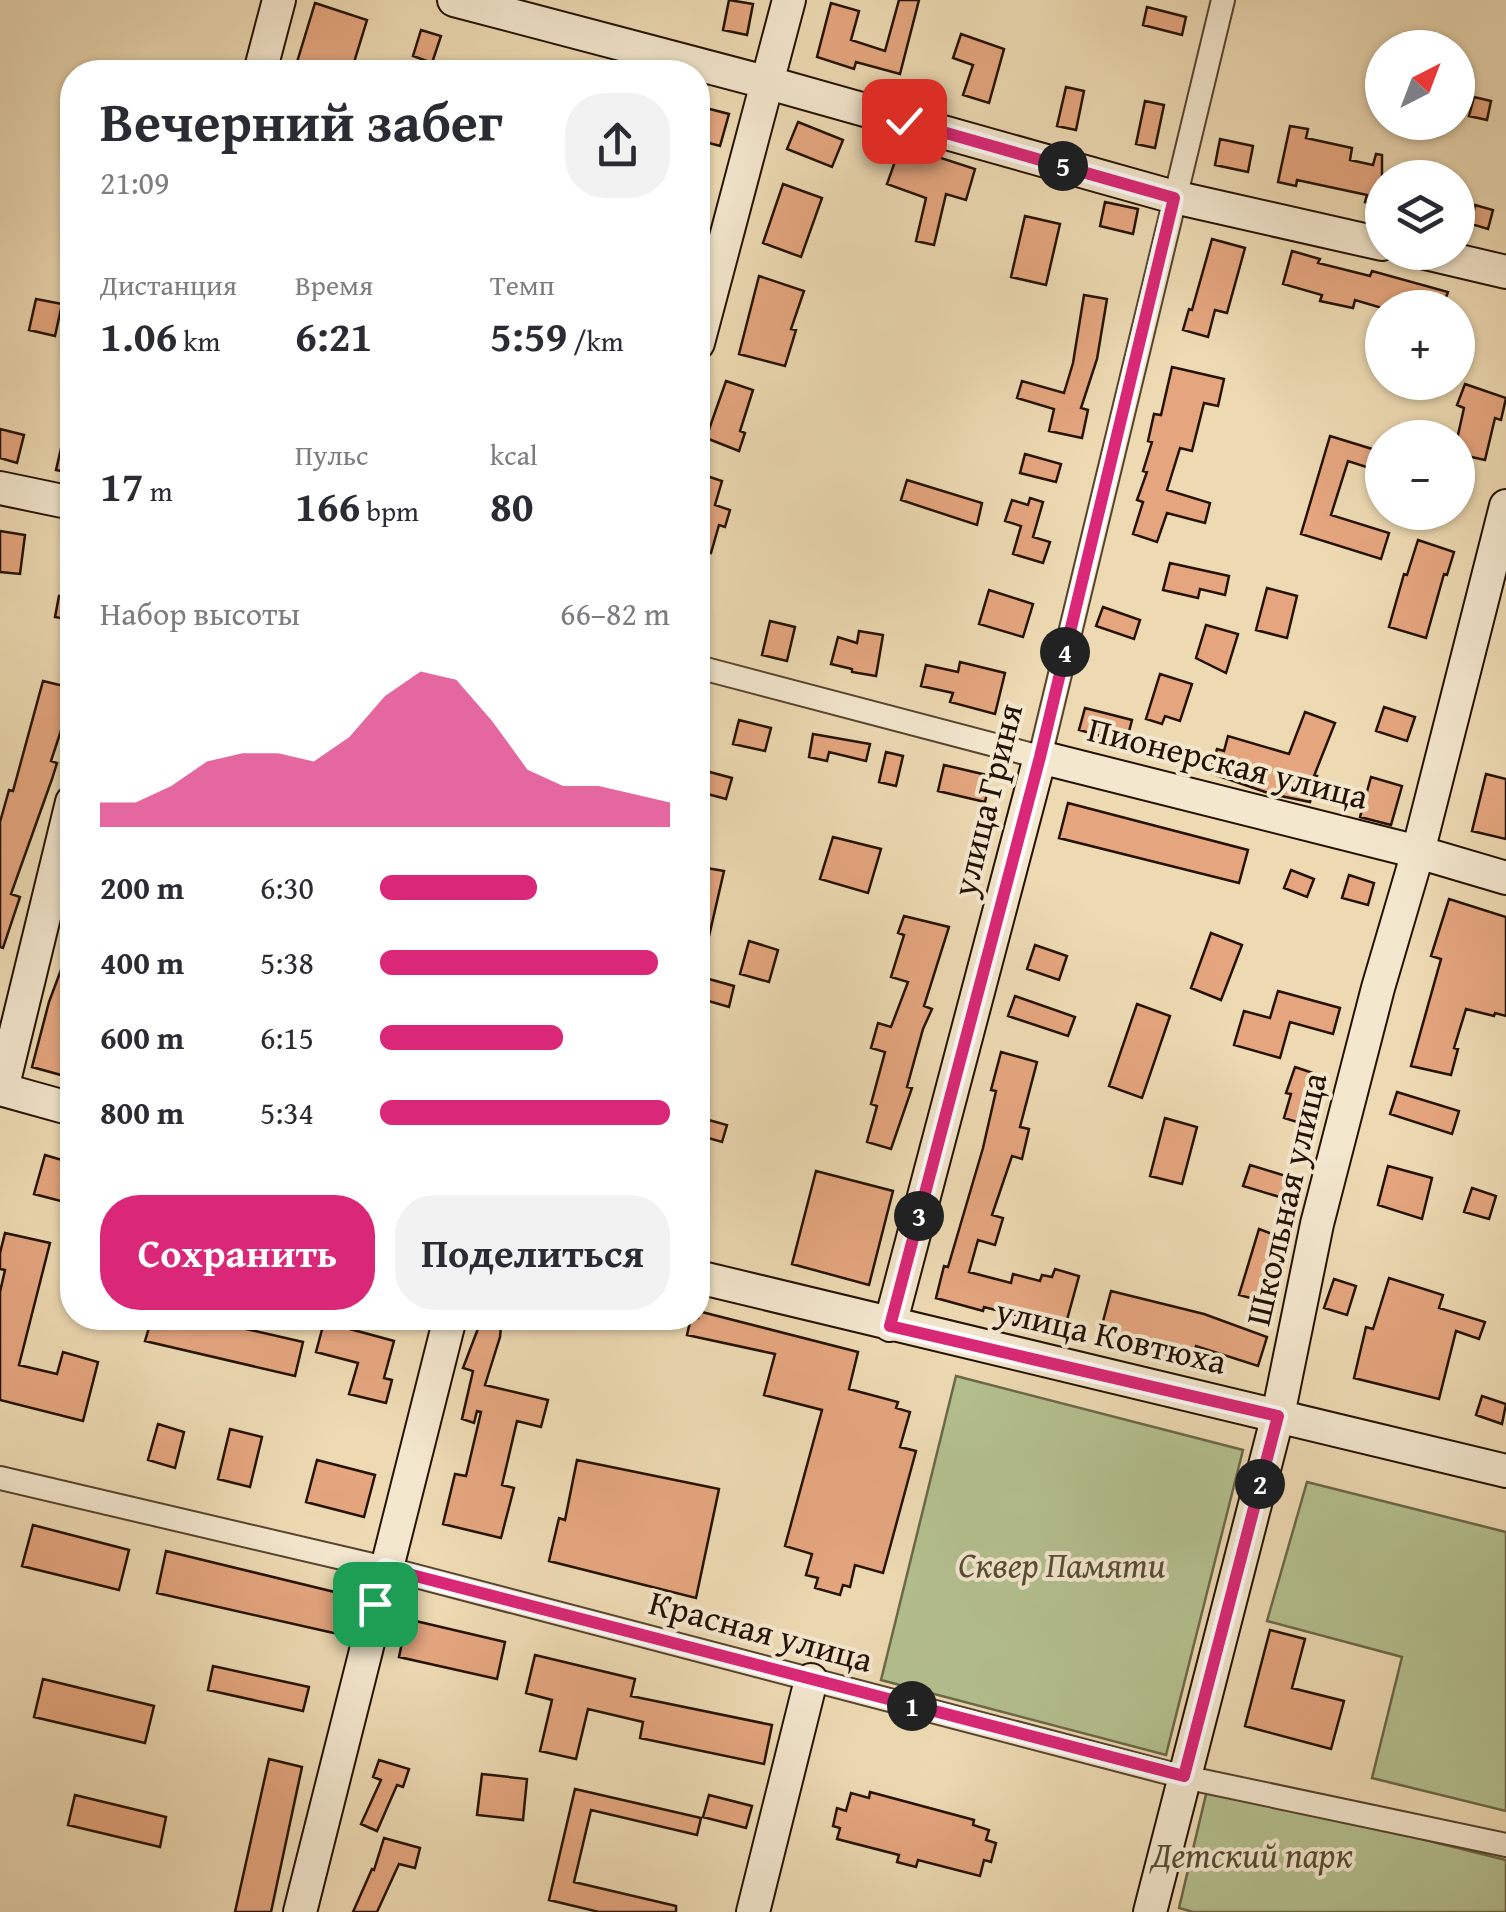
<!DOCTYPE html>
<html lang="ru">
<head>
<meta charset="utf-8">
<style>
	:root { --surface:#fff; --page:#f2f2f3; --text:#2b2b33; --muted:#7c7c81; --accent:#db2777 }
	body { margin:0; font-family:"Gentium Book Plus",serif; background:var(--page); color:var(--text); height:100vh; display:flex; flex-direction:column; font-size:38px; white-space:nowrap }
	* { box-sizing:border-box; margin:0 }
	p { font-size:32px; color:var(--muted) }
	.icon { flex:none; width:55px; height:55px; fill:none; stroke:currentColor; stroke-width:2; stroke-linecap:round; stroke-linejoin:round }
	.map { position:relative; flex:1; overflow:hidden }
	.side { position:absolute; left:60px; top:60px; width:650px; height:1270px; display:flex; flex-direction:column; background:var(--surface); border-radius:40px; box-shadow:0 2px 8px #0004 }
	.side>* { flex:none }
	.needle { width:65px; rotate:42deg }
	.fabs { position:absolute; left:1365px; top:30px; display:grid; gap:20px }
	.fabs a { display:grid; place-items:center; width:110px; height:110px; border-radius:50%; background:var(--surface); box-shadow:0 2px 8px #0004; font-size:50px }
	.pin { position:absolute; display:grid; place-items:center; width:85px; height:85px; color:#fff; margin:-42px; border-radius:20px; box-shadow:0 5px 15px #0006 }
	.km { position:absolute; width:50px; height:50px; margin:-25px; border-radius:50%; background:#222; color:#fff; font-size:28px; line-height:50px; text-align:center }
	.round { display:grid; place-items:center; flex:none; width:105px; height:105px; border-radius:40px; background:var(--page) }
	.overview { display:flex; align-items:center; justify-content:space-between; height:170px; padding:0 40px }
	h1 { font-size:55px; font-weight:800; line-height:75px }
	.metrics { display:grid; grid-template-columns:repeat(3,1fr); gap:15px; height:170px; padding:10px 40px }
	.metrics div { display:grid; align-content:center }
	.metrics b { font-size:42px; font-weight:800 }
	.metrics small { font-size:28px; font-weight:400 }
	.metrics p { font-size:28px }
	.chart { height:280px; padding:20px 40px }
	.chart p { display:flex; justify-content:space-between }
	.chart svg { width:100%; height:180px; margin-top:10px; fill:var(--accent); opacity:.7 }
	.primary-button { display:flex; gap:20px; margin-top:auto; padding:20px 40px }
	.primary-button a { flex:1; height:115px; border-radius:40px; background:var(--accent); color:#fff; font-size:40px; font-weight:800; line-height:115px; text-align:center }
	.primary-button a+a { background:var(--page); color:var(--text) }
	ul { padding:0 40px; list-style:none; font-size:32px }
	li { display:grid; grid-template-columns:160px 120px 1fr; align-items:center; height:75px }
	li i { height:25px; border-radius:12px; background:var(--accent) }
	.map>svg:first-child { display:block }
</style>
</head>
<body>
<div class="map">
<svg width="1506" height="1912" viewBox="0 0 1506 1912">
	<rect width="100%" height="100%" fill="#eddab3"/>
	<filter id="stains"><feTurbulence type="fractalNoise" baseFrequency=".002" numOctaves="4"/><feColorMatrix values="0 0 0 0 .2 0 0 0 0 .09 0 0 0 0 .02 0 0 0 .5 -.17"/></filter>
	<radialGradient id="worn" r=".72"><stop offset=".6" stop-color="#630" stop-opacity="0"/><stop offset="1" stop-color="#630" stop-opacity=".3"/></radialGradient>
	<path fill="#b4c08f" stroke="#6c6848" stroke-width="2.5" d="M956,1376L1243,1450L1166,1755L881,1680Z
		M1307,1482L1506,1532V1811L1372,1778L1402,1657L1267,1621Z
		M1208,1786L1506,1860V1912H1193L1179,1908Z"/>
	<path fill="#e5a67f" stroke="#241101" stroke-width="2.5" d="M729,0L753,4L747,35L723,30Z
		M899,0H919L900,74L856,62L854,69L817,57L831,3L859,11L851,40L885,51Z
		M315,3L367,20L351,72H294Z
		M1147,7L1186,17L1182,35L1143,25Z
		M421,30L441,36L432,63L413,56Z
		M961,34L1004,49L989,103L963,95L973,65L953,58Z
		M1066,87L1084,91L1076,130L1057,126Z
		M1474,97L1491,101L1487,120L1469,116Z
		M1145,101L1164,105L1155,148L1136,144Z
		M702,107L729,114L720,146L698,140Z
		M798,122L843,140L832,167L787,149Z
		M1290,126L1308,129L1306,138L1352,148L1350,160L1373,165L1376,154L1382,155V206L1365,202L1367,195L1297,180L1296,186L1278,182Z
		M1220,139L1253,146L1248,172L1215,165Z
		M899,150L930,161L932,155L975,169L966,200L946,194L934,245L916,241L926,198L887,184Z
		M783,184L822,198L801,257L763,243Z
		M1105,202L1138,209L1133,234L1100,226Z
		M1475,205L1493,210L1488,229L1471,224Z
		M1025,216L1060,224L1046,285L1011,277Z
		M1212,239L1245,248L1227,313L1215,310L1208,337L1183,330L1189,309L1192,310Z
		M1292,251L1320,259L1318,263L1370,276L1372,271L1448,292L1442,308H1382L1355,300L1353,308L1320,301L1322,295L1283,284Z
		M759,276L804,291L791,329L796,330L785,366L739,354Z
		M1084,295L1107,299L1097,359L1081,408L1088,410L1082,438L1049,431L1054,409L1017,398L1022,381L1064,393L1073,363Z
		M36,299L62,304L55,336L29,330Z
		M1172,367L1224,379L1218,406L1204,403L1192,451L1180,448L1167,490L1210,503L1205,523L1167,513L1157,542L1133,534L1143,502L1137,500L1147,472L1143,471L1152,442L1148,441L1154,414L1161,415Z
		M726,381L753,390L740,431L745,433L739,451L706,438Z
		M1465,384L1506,398L1501,420L1495,418L1485,460L1458,454V435L1464,408L1457,405Z
		M66,427L72,428V473L56,470Z
		M0,429L24,435L17,463L0,458Z
		M1330,436L1382,452V472L1348,461L1331,515L1389,533L1381,559L1301,534Z
		M1025,454L1061,464L1056,482L1020,473Z
		M704,475L722,481L715,505L730,510L725,527L719,525L711,553L698,549V495Z
		M907,480L982,503L977,525L901,500Z
		M1030,498L1043,502L1033,537L1050,542L1043,563L1013,554L1021,526L1005,521L1012,500L1028,505Z
		M0,531L25,535L20,574L0,572Z
		M1418,540L1454,552L1447,575L1444,574L1426,638L1389,627L1404,574L1407,575Z
		M1170,563L1229,576L1225,595L1200,589L1198,598L1163,590Z
		M1267,588L1297,596L1287,638L1256,630Z
		M989,590L1033,604L1023,637L979,624Z
		M59,596L72,599V620L55,617Z
		M1103,607L1140,620L1134,639L1096,626Z
		M770,621L795,627L787,661L762,655Z
		M1206,625L1238,634L1226,673L1196,658Z
		M859,631L883,635L876,676L852,672V669L831,664L838,637L857,643Z
		M960,662L1005,673L995,714L950,702L953,693L921,686L926,665L958,672Z
		M1160,674L1192,684L1180,721L1165,716L1162,724L1146,719Z
		M43,681L72,688V697L51,761L57,763L52,779L11,894L20,897L3,948L0,947V822L9,790L13,791Z
		M1384,707L1415,717L1407,741L1376,731Z
		M1085,708L1132,720L1126,743L1079,730Z
		M1305,712L1335,723L1314,776H1317L1310,802L1271,794L1210,773L1217,749L1224,751L1228,736L1289,754Z
		M739,720L771,728L765,751L733,744Z
		M813,734L870,744L866,761L829,752L827,761L809,757Z
		M886,752L903,756L896,786L879,782Z
		M944,765L991,776L985,802L938,791Z
		M706,771L732,778L726,799L700,792Z
		M1486,774L1506,779V839L1472,831Z
		M1371,777L1402,786L1391,825L1360,817Z
		M1068,803L1248,850L1239,883L1059,838Z
		M833,837L881,849L868,893L820,879Z
		M701,867L724,871L704,958H698V884Z
		M1291,870L1314,879L1307,897L1284,888Z
		M1349,875L1374,883L1368,905L1342,898Z
		M1449,899L1506,917V1016L1495,1013L1494,1016L1466,1009L1454,1048L1458,1049L1451,1075L1411,1066L1441,959L1431,956Z
		M904,916L949,927L924,1006L932,1009L923,1029L907,1087L912,1088L891,1149L867,1142L877,1106L871,1104L885,1052L871,1048L878,1023L891,1027L908,982L891,977L904,935L898,933Z
		M1211,933L1242,945L1221,1000L1191,988Z
		M749,941L778,950L769,982L740,974Z
		M71,943L72,944V1078L32,1067L49,1002Z
		M1035,945L1067,956L1059,980L1027,969Z
		M698,976L734,986L729,1007L698,998Z
		M1278,991L1340,1008L1333,1034L1290,1022L1280,1058L1234,1045L1244,1011L1270,1018Z
		M1015,996L1075,1017L1068,1036L1008,1016Z
		M1137,1004L1170,1016L1142,1098L1109,1086Z
		M1001,1052L1037,1062L1020,1127L1029,1129L1022,1159L1012,1156L992,1215L1003,1218L995,1245L978,1240L969,1272L1011,1283L1013,1274L1040,1281L1042,1275L1052,1277L1055,1269L1079,1276L1065,1327L1045,1322L1043,1329L1021,1323L1023,1317L984,1307L983,1311L936,1298L944,1266L948,1267L983,1148L996,1091L991,1090Z
		M1295,1067L1328,1078L1313,1127L1284,1118L1291,1094L1286,1093Z
		M1397,1092L1459,1111L1452,1134L1390,1114Z
		M698,1117L727,1125L722,1142L698,1135Z
		M1165,1118L1197,1127L1182,1184L1150,1176Z
		M45,1155L72,1163V1204L34,1194Z
		M1250,1165L1299,1180L1293,1201L1243,1186Z
		M1388,1166L1432,1178L1422,1219L1378,1205Z
		M816,1171L893,1191L869,1285L792,1264Z
		M1472,1188L1496,1196L1489,1219L1464,1212Z
		M1259,1229L1286,1239L1269,1303L1239,1295Z
		M5,1233L50,1243L19,1365L57,1374L63,1352L98,1362L83,1421L0,1400V1292L5,1270L0,1269V1253Z
		M1389,1278L1443,1295L1439,1308L1485,1322L1479,1339L1456,1331L1439,1399L1354,1378L1366,1327L1373,1329Z
		M1334,1279L1356,1286L1347,1315L1324,1308Z
		M1111,1291L1204,1314L1267,1337L1258,1366L1196,1346L1194,1353L1174,1348L1171,1361L1126,1349L1129,1336L1101,1329Z
		M698,1311L858,1352L849,1389L898,1402L896,1408L910,1412L900,1447L916,1451L883,1573L855,1565L850,1587L843,1585L840,1595L815,1588L818,1578L806,1575L812,1554L785,1546L822,1410L764,1395L775,1354L687,1335L691,1318H698Z
		M152,1318H198L303,1342L295,1376L145,1341Z
		M482,1318H502L500,1337L485,1385L548,1400L541,1427L517,1421L502,1485L514,1488L501,1538L443,1524L455,1474L466,1476L481,1412L477,1411L474,1423L462,1419L473,1371L463,1368Z
		M324,1322L394,1341L384,1378L392,1380L386,1403L349,1394L358,1363L316,1352Z
		M1482,1396L1506,1404L1502,1424L1476,1415Z
		M158,1424L184,1432L175,1468L148,1460Z
		M230,1429L262,1437L250,1487L218,1479Z
		M317,1460L375,1475L364,1517L306,1502Z
		M577,1460L719,1489L696,1598L549,1561L559,1518L565,1520Z
		M33,1525L129,1550L119,1590L22,1566Z
		M166,1551L347,1595L338,1634L157,1593Z
		M407,1619L505,1642L497,1679L399,1657Z
		M1270,1630L1305,1639L1292,1688L1344,1701L1331,1749L1245,1726Z
		M535,1655L635,1679L631,1696L772,1725L764,1764L640,1738L643,1722L588,1709L576,1759L540,1751L552,1700L526,1693Z
		M213,1666L309,1687L303,1711L208,1690Z
		M43,1679L154,1706L145,1743L34,1717Z
		M269,1759L302,1767L271,1912H235Z
		M379,1760L409,1769L403,1787L397,1785L377,1831L361,1824L381,1780L373,1777Z
		M482,1774L527,1779L523,1820L477,1815Z
		M575,1789L701,1818L697,1835L591,1810L574,1882L676,1906V1912H599L549,1900Z
		M870,1792L974,1820L973,1825L989,1830L986,1840L996,1843L991,1862L984,1860L980,1876L918,1860L916,1867L897,1862L899,1855L837,1839L840,1828L833,1826L837,1808L846,1811L851,1793L869,1798Z
		M75,1795L166,1817L160,1847L68,1825Z
		M709,1795L752,1806L746,1828L703,1817Z
		M384,1838L420,1848L415,1868L399,1864L377,1912H353L372,1869L374,1870Z"/>
	<g fill="none" stroke-linecap="round" stroke-linejoin="round">
		<g stroke="#56432e" stroke-width="26">
			<path id="street" d="M698,667L1040,757L1223,0
				M0,1478L385,1568L1184,1777L1506,1845"/>
		</g>
		<g stroke="#241101" stroke-width="36">
			<path id="secondary" d="M454,0L769,83L1174,197L1382,244
				M260,72L279,0
				M1421,252L1506,272
				M698,343L789,0
				M0,488L72,503
				M0,1089L72,1109
				M2,1089L72,802
				M698,1277L1506,1471
				M890,1325L1040,757L1418,852L1506,878
				M300,1912L450,1318
				M753,1912L811,1680
				M1150,1912L1278,1415L1317,1224L1378,988L1418,852L1506,506"/>
		</g>
		<use href="#street" stroke="#f3e7ce" stroke-width="22"/>
		<use href="#secondary" stroke="#f3e7ce" stroke-width="32"/>
	</g>
	<g fill="none" stroke-linecap="round" stroke-linejoin="round">
		<g stroke="#fff" stroke-width="20">
			<path id="route" d="M375,1604L385,1568L1184,1776L1278,1416L890,1326L1040,757L1174,198L904,121"/>
		</g>
		<use href="#route" stroke="#db2777" stroke-width="12"/>
	</g>
	<g text-anchor="middle" stroke-width="8" stroke-linejoin="round" paint-order="stroke">
		<g font-size="35" fill="#241101" stroke="#f3e7ce">
			<text transform="translate(1228 763) rotate(14)" y="12">Пионерская улица</text>
			<text transform="translate(987 800) rotate(-76)" y="12">улица Гриня</text>
			<text transform="translate(1286 1199) rotate(-77)" y="12">Школьная улица</text>
			<text transform="translate(1111 1336) rotate(13)" y="12">улица Ковтюха</text>
			<text transform="translate(761 1631) rotate(15)" y="12">Красная улица</text>
		</g>
		<g font-size="35" font-style="italic" fill="#564e33" stroke="#f3e7ce">
			<text x="1062" y="1577">Сквер Памяти</text>
			<text x="1252" y="1867">Детский парк</text>
		</g>
	</g>
	<rect width="100%" height="100%" filter="url(#stains)"/>
	<rect width="100%" height="100%" fill="url(#worn)"/>
</svg>
<div class="fabs">
<a><svg class="needle" viewBox="-14 -14 28 28"><path d="M0-13l5 13h-10z" fill="#e53935"/><path d="M0 13l5-13h-10z" fill="#7c7c81"/></svg></a>
<a><svg class="icon" aria-label="layers" viewBox="0 0 24 24"><path d="M12 4l9 5-9 5-9-5zM3 14l9 5 9-5"/></svg></a>
<a>+</a>
<a>−</a>
</div>
<div class="pin" style="left:375px;top:1604px;background:#1e9e55"><svg class="icon" aria-label="arrive" viewBox="0 0 24 24"><path d="M6 21V4h12l-3 4 3 4H6"/></svg></div>
<div class="pin" style="left:904px;top:121px;background:#d93025"><svg class="icon" aria-label="check" viewBox="0 0 24 24"><path d="M5 12l5 5 9-10"/></svg></div>
<b class="km" style="left:912px;top:1706px">1</b>
<b class="km" style="left:1260px;top:1484px">2</b>
<b class="km" style="left:919px;top:1216px">3</b>
<b class="km" style="left:1065px;top:652px">4</b>
<b class="km" style="left:1063px;top:166px">5</b>
<section class="side">
<div class="overview"><div><h1>Вечерний забег</h1><p>21:09</p></div><a class="round"><svg class="icon" aria-label="share" viewBox="0 0 24 24"><path d="M12 15V3M7 8l5-5 5 5M5 13v7h14v-7"/></svg></a></div>
<div class="metrics">
<div><p>Дистанция</p><b>1.06<small> km</small></b></div>
<div><p>Время</p><b>6:21</b></div>
<div><p>Темп</p><b>5:59<small> /km</small></b></div>
</div>
<div class="metrics">
<div><b>17<small> m</small></b></div>
<div><p>Пульс</p><b>166<small> bpm</small></b></div>
<div><p>kcal</p><b>80</b></div>
</div>
<div class="chart"><p><span>Набор высоты</span>66–82 m</p>
<svg viewBox="0 0 160 44" preserveAspectRatio="none"><path d="M0 44V38L10 38L20 34L30 28L40 26L50 26L60 28L70 22L80 12L90 6L100 8L110 18L120 30L130 34L140 34L150 36L160 38V44z"/></svg>
</div>
<ul>
<li><b>200 m</b>6:30<i style="width:54%"></i></li>
<li><b>400 m</b>5:38<i style="width:96%"></i></li>
<li><b>600 m</b>6:15<i style="width:63%"></i></li>
<li><b>800 m</b>5:34<i style="width:100%"></i></li>
</ul>
<div class="primary-button"><a>Сохранить</a><a>Поделиться</a></div>
</section>
</div>
</body>
</html>
